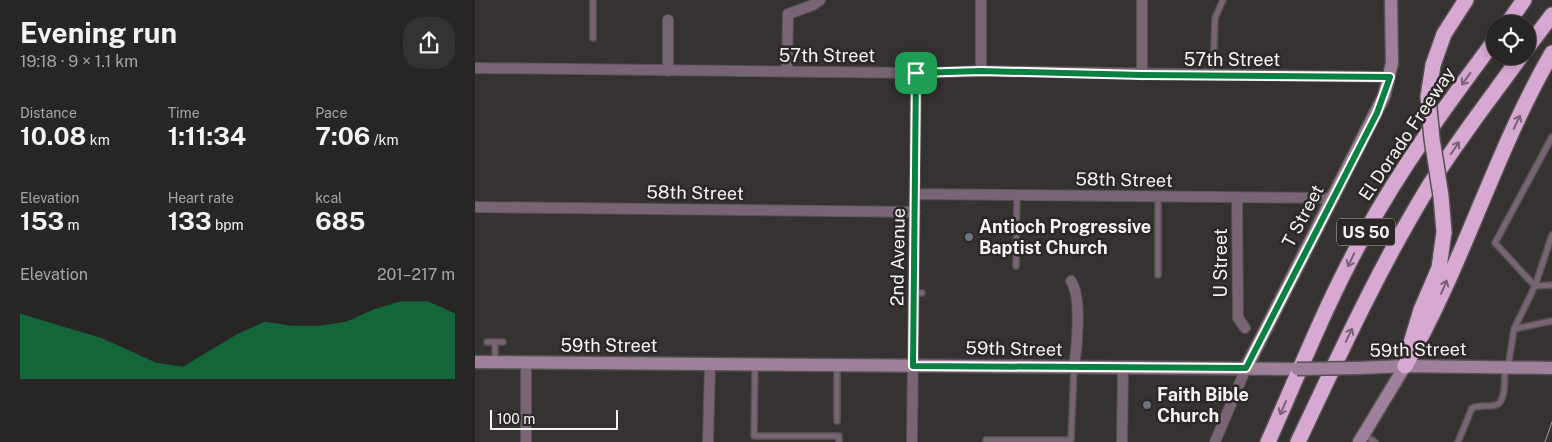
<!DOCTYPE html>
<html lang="en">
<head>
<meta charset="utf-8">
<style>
	:root { --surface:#282625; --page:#343232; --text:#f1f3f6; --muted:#a5a5a7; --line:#444342; --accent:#0b8043 }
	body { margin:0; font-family:"Public Sans",sans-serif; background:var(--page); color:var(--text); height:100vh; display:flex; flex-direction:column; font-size:19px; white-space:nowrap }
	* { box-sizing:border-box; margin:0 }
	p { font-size:16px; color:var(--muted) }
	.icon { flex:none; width:28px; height:28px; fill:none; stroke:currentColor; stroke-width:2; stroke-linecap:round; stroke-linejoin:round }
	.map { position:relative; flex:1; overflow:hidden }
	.sheet { display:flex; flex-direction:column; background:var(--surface); width:475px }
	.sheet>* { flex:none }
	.buttons { position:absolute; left:1011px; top:15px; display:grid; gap:10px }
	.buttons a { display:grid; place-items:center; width:50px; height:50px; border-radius:50%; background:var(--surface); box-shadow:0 2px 8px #0003,0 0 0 1px var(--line); font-size:25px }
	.scale { position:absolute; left:15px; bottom:12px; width:128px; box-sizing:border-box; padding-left:5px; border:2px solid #f6f4f3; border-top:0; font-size:14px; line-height:18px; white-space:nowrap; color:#f6f4f3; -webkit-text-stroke:4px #2b2827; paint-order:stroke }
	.pin { position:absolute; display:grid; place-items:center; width:42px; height:42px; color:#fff; margin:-21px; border-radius:10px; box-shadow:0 2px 8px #0006 }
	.round { display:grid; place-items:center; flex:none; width:52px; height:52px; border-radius:20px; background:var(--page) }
	.headline { display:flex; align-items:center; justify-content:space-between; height:85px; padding:0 20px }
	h1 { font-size:28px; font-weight:700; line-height:38px }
	.stats { display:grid; grid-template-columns:repeat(3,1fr); gap:8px; height:85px; padding:5px 20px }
	.stats div { display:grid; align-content:center }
	.stats b { font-size:25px; font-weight:700 }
	.stats small { font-size:14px; font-weight:400 }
	.stats p { font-size:14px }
	.chart { height:140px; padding:10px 20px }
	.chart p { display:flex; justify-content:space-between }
	.chart svg { width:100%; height:90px; margin-top:5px; fill:var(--accent); opacity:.7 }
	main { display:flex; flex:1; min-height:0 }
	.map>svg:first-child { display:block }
</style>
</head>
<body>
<main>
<section class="sheet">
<div class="headline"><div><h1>Evening run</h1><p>19:18 · 9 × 1.1 km</p></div><a class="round"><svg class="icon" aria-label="share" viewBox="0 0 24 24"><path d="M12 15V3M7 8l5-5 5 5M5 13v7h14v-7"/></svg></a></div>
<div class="stats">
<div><p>Distance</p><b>10.08<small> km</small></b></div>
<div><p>Time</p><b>1:11:34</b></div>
<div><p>Pace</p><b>7:06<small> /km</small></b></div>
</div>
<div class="stats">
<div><p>Elevation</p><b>153<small> m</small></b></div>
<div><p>Heart rate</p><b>133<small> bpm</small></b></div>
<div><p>kcal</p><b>685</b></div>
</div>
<div class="chart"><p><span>Elevation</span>201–217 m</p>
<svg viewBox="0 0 160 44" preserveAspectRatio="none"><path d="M0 44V12L10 16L20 20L30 24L40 30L50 36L60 38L70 30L80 22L90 16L100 18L110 18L120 16L130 10L140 6L150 6L160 12V44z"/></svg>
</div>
</section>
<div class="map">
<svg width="1077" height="442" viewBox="0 0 1077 442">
	<rect width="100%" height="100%" fill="#353231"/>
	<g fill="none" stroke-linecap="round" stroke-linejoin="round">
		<g stroke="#545150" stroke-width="8">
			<path id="lane" d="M118,38V0
				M738,75L740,18L748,0
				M683,197V275
				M541,266L542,195
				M1060,286L1020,243L1077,137
				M1060,286L1077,285
				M439,293H447
				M1039,329L1077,321
				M12,342H28
				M20,342V362
				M280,365L279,436H364V442
				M1033,367L1039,329L1060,286L1077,235
				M362,421V366
				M890,435L900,442
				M511,442V440H596L599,368
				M983,442L997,408C1004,405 1013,407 1021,405C1032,401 1029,377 1030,368"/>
		</g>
		<g stroke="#545150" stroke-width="12">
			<path id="street" d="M667,0V75
				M0,68L441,73L506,71L915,77
				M193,71V20
				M506,71V0
				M312,72L313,14L338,5L345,0
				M440,194L858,198
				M762,197L763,318L770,328
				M0,207L440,212
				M596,281C607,297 602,348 599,367
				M51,442V363
				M233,442L235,364
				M437,442L441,73
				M647,442L648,367
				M740,442L771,368"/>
		</g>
		<g stroke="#545150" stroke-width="15">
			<path id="secondary" d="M0,362L822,369
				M771,368L909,96L917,63L916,0
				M883,368L930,366L1077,368
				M884,442L930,366"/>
		</g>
		<g stroke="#545150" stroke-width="18">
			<path id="highway" d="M1032,24L1049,0
				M1052,48L1077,15
				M958,65L969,34L991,0
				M936,343L946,310L964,268L969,232
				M930,366C988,266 1019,153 1077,53
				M793,442C824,373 852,301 889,235C927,166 973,103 1020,40
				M823,442C864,355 904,268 954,186C982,141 1015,99 1046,56"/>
		</g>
		<use href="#lane" stroke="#786475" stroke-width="5"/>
		<use href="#street" stroke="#786475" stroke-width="10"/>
		<use href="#secondary" stroke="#9e809b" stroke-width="12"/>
		<use href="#highway" stroke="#d7a8d2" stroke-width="15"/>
		<path stroke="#9c9a99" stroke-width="1" d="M1070,442L1077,422"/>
		<g stroke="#545150" stroke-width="15" stroke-linecap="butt">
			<path id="secondary-bridge" d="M822,369L883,368"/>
		</g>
		<g stroke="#545150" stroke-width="18" stroke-linecap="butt">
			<path id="highway-bridge" d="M958,65L953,97L957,139L966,196L969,232"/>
		</g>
		<use href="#secondary-bridge" stroke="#9e809b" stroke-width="12"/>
		<use href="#highway-bridge" stroke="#d7a8d2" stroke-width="15"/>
	</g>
	<defs><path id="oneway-shaft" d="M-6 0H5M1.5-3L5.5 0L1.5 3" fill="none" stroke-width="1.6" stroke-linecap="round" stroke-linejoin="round" transform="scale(1.25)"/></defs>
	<g stroke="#786274">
		<use href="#oneway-shaft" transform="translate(991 79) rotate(126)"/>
		<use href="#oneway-shaft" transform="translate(1042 122) rotate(-65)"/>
		<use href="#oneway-shaft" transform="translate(980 148) rotate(-56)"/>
		<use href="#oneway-shaft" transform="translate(876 260) rotate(116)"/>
		<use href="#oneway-shaft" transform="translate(969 287) rotate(-67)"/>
		<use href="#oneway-shaft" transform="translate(874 335) rotate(-64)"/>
		<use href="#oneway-shaft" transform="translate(808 408) rotate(114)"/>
	</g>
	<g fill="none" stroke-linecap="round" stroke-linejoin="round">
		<g stroke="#fff" stroke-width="10">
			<path id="route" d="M506,71L667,75L915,77L902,113L771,368L438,366L441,73Z"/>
		</g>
		<use href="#route" stroke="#0b8043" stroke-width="6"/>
	</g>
	<g fill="#6b7280" stroke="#2b2827" stroke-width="2">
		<circle cx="494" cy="237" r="5"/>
		<circle cx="672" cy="405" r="5"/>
	</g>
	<g text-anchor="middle" stroke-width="5" stroke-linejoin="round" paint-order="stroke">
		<rect fill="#2b2827" stroke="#b9b7b6" stroke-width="1" x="862" y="218.5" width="58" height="27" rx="4"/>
		<g font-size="16" font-weight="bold" fill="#f6f4f3">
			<text x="891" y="238">US 50</text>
		</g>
		<g font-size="18" fill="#f6f4f3" stroke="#2b2827">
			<text x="352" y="62">57th Street</text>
			<text x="757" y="66">57th Street</text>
			<text transform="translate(932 134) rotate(-56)" y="6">El Dorado Freeway</text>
			<text transform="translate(649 180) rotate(1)" y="6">58th Street</text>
			<text transform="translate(220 193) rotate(1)" y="6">58th Street</text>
			<text transform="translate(828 216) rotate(-62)" y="6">T Street</text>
			<text transform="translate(423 257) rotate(-89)" y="6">2nd Avenue</text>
			<text transform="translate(746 263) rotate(-90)" y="6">U Street</text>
			<text x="134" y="352">59th Street</text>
			<text transform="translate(539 349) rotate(1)" y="6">59th Street</text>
			<text transform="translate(943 350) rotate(-1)" y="6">59th Street</text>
		</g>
		<g font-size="18" font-weight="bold" fill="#f6f4f3" stroke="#2b2827" text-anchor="start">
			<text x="504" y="233">Antioch Progressive<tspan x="504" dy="21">Baptist Church</tspan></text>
			<text x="682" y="401">Faith Bible<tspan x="682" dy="21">Church</tspan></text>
		</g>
	</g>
</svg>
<div class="buttons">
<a><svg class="icon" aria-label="locate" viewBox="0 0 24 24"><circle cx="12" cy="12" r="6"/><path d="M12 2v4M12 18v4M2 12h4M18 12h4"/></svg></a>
</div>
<div class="scale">100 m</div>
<div class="pin" style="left:441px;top:73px;background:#1e9e55"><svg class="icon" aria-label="arrive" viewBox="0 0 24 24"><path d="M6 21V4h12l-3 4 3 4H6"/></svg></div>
</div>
</main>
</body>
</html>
